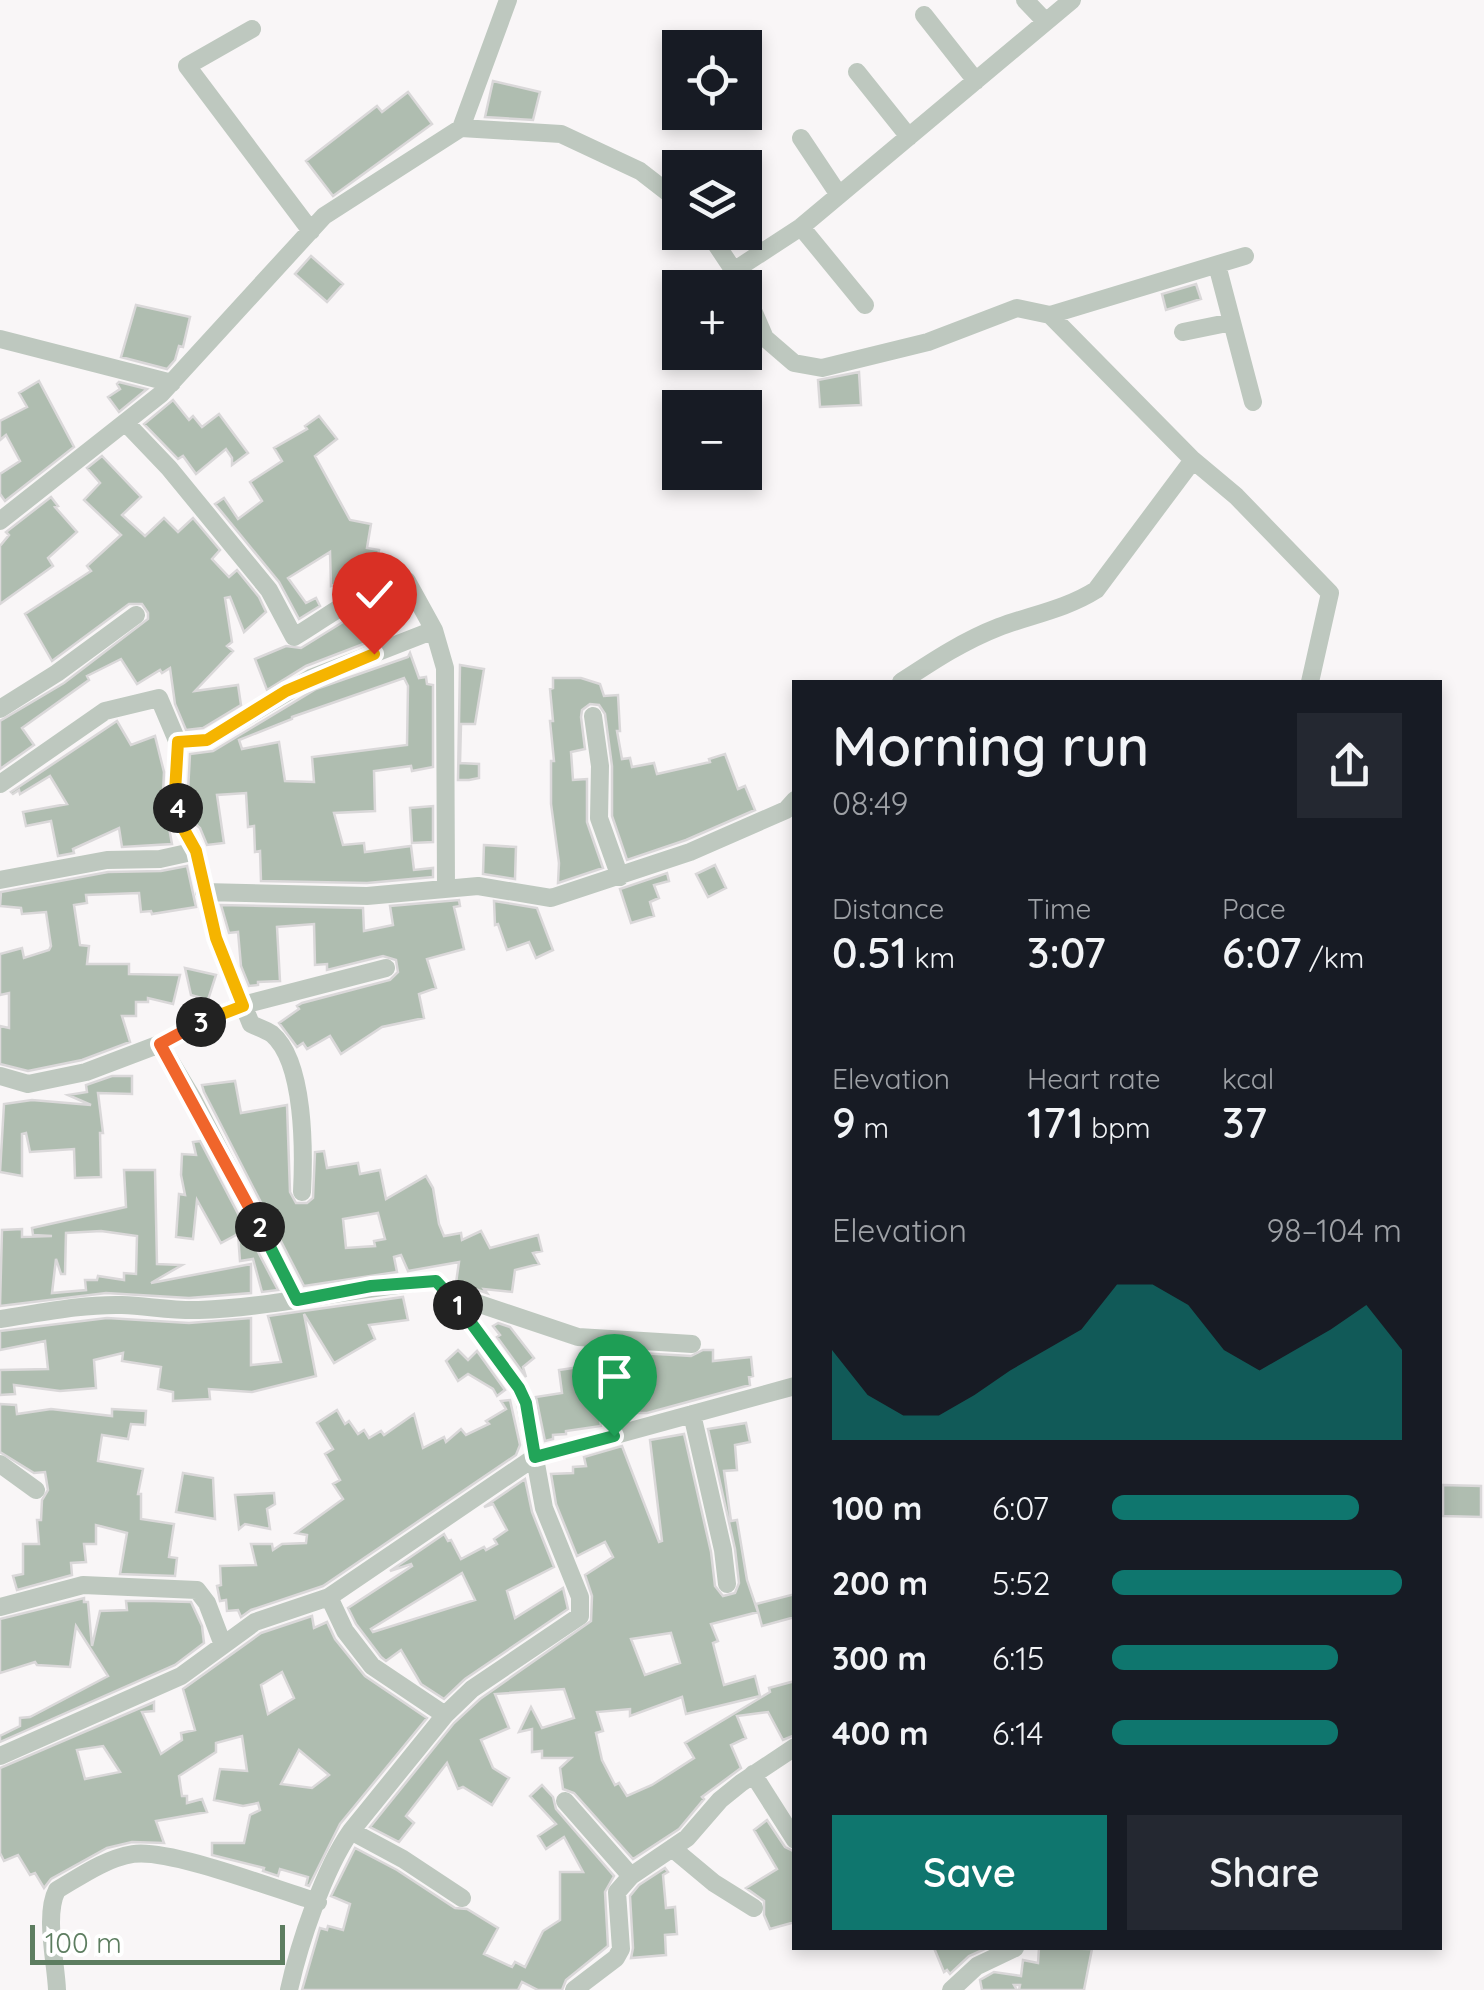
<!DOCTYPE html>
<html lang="en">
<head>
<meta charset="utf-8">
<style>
	:root { --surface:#171b24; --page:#242831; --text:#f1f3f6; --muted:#9ea1a6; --accent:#0f766e }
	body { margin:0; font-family:Quicksand,sans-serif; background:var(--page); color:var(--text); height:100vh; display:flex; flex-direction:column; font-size:38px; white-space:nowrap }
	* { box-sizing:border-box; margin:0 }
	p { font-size:32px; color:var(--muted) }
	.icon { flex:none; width:55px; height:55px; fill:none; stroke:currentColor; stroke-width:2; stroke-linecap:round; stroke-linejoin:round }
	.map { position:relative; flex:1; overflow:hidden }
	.sheet { position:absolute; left:792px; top:680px; width:650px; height:1270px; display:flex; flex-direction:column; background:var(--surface); border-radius:0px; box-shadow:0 5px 15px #0003 }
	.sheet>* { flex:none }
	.fabs { position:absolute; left:662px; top:30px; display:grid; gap:20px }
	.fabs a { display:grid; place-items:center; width:100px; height:100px; border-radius:0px; background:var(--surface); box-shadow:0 5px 15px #0003; font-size:50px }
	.scale { position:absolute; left:30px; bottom:25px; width:255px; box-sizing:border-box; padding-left:10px; border:5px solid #5d7d60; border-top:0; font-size:28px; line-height:35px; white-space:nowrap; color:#5d7d60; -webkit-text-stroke:8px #fff; paint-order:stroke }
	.pin { position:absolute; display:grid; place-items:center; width:85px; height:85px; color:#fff; margin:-102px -42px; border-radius:50% 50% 50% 0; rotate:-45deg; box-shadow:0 0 10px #0007 }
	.pin .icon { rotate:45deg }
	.km { position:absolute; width:50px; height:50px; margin:-25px; border-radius:50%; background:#222; color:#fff; font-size:28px; line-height:50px; text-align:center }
	.round { display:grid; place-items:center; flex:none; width:105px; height:105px; border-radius:0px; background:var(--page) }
	.headline { display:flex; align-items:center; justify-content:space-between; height:170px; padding:0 40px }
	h1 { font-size:55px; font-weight:600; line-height:75px }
	.stats { display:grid; grid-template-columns:repeat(3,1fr); gap:15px; height:170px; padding:10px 40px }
	.stats div { display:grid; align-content:center }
	.stats b { font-size:42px; font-weight:600 }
	.stats small { font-size:28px; font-weight:400 }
	.stats p { font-size:28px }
	.chart { height:280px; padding:20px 40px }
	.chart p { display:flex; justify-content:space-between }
	.chart svg { width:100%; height:180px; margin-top:10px; fill:var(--accent); opacity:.7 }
	.primary-button { display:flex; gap:20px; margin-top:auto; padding:20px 40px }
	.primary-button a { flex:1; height:115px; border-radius:0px; background:var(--accent); color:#fff; font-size:40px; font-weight:600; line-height:115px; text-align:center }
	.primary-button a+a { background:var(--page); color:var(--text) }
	ul { padding:0 40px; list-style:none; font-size:32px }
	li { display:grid; grid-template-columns:160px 120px 1fr; align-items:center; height:75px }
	li i { height:25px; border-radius:12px; background:var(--accent) }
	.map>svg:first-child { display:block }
</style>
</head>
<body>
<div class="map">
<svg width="1484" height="1990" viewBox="0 0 1484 1990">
	<rect width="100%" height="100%" fill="#f9f6f7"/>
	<path fill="#afbdb0" stroke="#dad8d9" stroke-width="2.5" fill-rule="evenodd" d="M493,81L540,92L533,120L485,117Z
		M408,92L432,124L333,196L306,161L377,106L382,112Z
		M311,256L343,284L327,302L295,274Z
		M1196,284L1201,299L1166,310L1162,294Z
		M136,305L190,317L183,347L179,346L175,360L167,369L121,357Z
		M859,372L861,405L820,407L818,380Z
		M39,381L74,447L5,501L0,494V474L20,461L6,435L0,440V421L27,407L19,393Z
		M119,382L147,389L119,412L108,397L120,389L117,384Z
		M173,400L189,420L193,416L202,427L219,414L248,453L232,465V458L226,449L196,474L183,456L178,459L144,424Z
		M319,416L337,439L315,456L350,520L371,524L367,548L379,550L375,571L331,586L330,552L288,578L306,603L316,598L320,606L299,619L279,582L215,504L224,498L238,519L262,501L250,482L282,461L274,448L307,429L305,426Z
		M102,456L141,497L122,515L145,536L164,518L178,532L193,518L220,550L212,559L229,577L237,570L259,597L266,612L244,632L230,597L225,598L232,642L227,646L233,651L195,691L238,685L241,705L203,728L186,730L175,704L170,668L162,673L160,670L137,684L121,659L87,676L89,680L22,728L34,745L0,769V721L64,683L148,619V613L142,604H129L52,661L25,614L91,571L87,566L121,535L84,500L100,483L87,468Z
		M51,497L58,506L55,507L77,532L48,558L53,566L0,604V546L9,535L6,532Z
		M388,599L396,617L360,634L366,643L306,666L267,690L255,659L286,646L301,648L359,612Z
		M410,653L419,678L426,677L427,684L433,685V767L412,771L411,766L374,771L375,811L334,813L343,845L364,843L365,852L411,846L414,870L433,868V877L367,883L261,881L260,851L255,852L254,826L248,827L246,793L217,795L224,843L207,845L200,828L193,822L188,791L190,754L213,751L316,689L408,657ZM404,678L408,686L407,745L312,757L314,782L285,781L279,742L242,749L239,740L292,719V717Z
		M460,665L484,669L475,724H461L460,763L479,764V778L469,780H458Z
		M553,678H581L600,684L604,696L618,695L620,731H617L622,759L630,758L632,767L654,763L657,774L710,762L709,759L725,754L738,789L745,786L755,810L686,840L627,860L612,816V766L605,714L599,705L590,704L582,710L581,717L585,749L571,752L573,780L587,779V822L603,868L558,883L559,863L551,804V761H554L550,721H553L550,689L553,688Z
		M117,721L131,745L155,736L164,772L163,794L172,844L122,847L119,828L73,849L74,853L58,856L51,821L26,826L23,812L67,804L50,776L20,794L19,790L13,794L11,792Z
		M433,806V842L412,843L410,808Z
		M484,845L516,847L515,879L483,874Z
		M715,865L726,888L708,897L696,874Z
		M187,866L196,907L152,914L151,911L141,912L139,893L86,895L87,903L74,905L80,945L89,946L87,964H129V974L180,975L173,1004L148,998V1002H136V1016H122L130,1042L82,1060L28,1071L0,1064V1026L9,1028V993L0,995V954L22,948L24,958L49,950L51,946L46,912L22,914L21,908L0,906L1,892L108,872L161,871Z
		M667,873L669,881L654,885L659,898L650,902L654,916L631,923L620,889Z
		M459,900L460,906L454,907L464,949L427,959L436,988L419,994L424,1018L382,1027L341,1054L330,1036L307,1049L303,1043L297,1047L279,1023L299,1009L297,1006L302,1003L390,980L398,972L396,960L383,956L327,970V964L315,965L314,924L277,927L280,981L258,982V985L249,986L241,966L238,932L229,933L221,905L363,908L364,931L393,925L390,906Z
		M494,901L537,908L553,950L536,958L529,942L507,950L498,924L495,925Z
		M185,968L216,975L208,1000L191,995Z
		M112,1076H132V1094L98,1093L103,1133H100L101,1177L75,1178L74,1149L30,1152L26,1133L22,1134V1176L0,1172L4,1104L32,1100L91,1105L68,1095L87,1092L86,1085Z
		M235,1081L241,1113L287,1105L290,1192L296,1203H307L313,1198L315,1152L324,1151L327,1168L358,1163L360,1174L380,1170L386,1199L426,1176L433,1188L439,1224L444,1236L461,1233L462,1240L481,1231L490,1248L538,1235L542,1251L533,1253L539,1264L515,1270L512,1292L484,1289L487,1293L456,1283L459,1262L408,1271L401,1255L394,1257L397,1272L304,1286L204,1092L202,1085ZM378,1213L385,1239L374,1241L375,1246L346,1248L343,1219Z
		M200,1141L278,1290L262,1292L253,1259L240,1261L238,1234L221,1243L197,1200L193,1239L176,1237L179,1194L185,1195L181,1175L182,1154L196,1155L193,1142Z
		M124,1170H155L157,1264L182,1265L151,1283L251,1264V1293L189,1298L106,1293L0,1306L2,1230L22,1229V1237L52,1236L33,1235L32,1228L126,1207ZM101,1231L137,1236L136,1274L124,1273V1280L98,1276L97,1280H85L86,1290L52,1293L56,1259L61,1274H65L66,1233Z
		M403,1297L408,1320L369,1325L375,1339L334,1363L304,1314L316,1376L252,1392L209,1389L210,1399L173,1401V1392L158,1389L161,1367L122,1361L123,1353L94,1360L96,1388L60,1391L14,1385L15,1394L0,1395V1370L48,1369L45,1341L0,1350V1331L107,1318L189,1323L251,1318V1365L281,1362L268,1316Z
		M498,1323L510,1327L534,1358L523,1367L526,1377L497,1337L500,1335L493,1326Z
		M458,1350L468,1360L477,1351L505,1390L497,1396L493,1389L468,1374L458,1381L446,1361Z
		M703,1350H713V1361L751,1357L753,1376L749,1377L750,1385L647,1413H635V1391L598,1400L601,1426L566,1431V1434L553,1435V1439L545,1441L536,1397L562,1393L559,1370L593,1365L592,1356L622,1352L691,1356Z
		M510,1400L520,1445L516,1455L323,1586L251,1610L241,1617L238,1610L227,1611L226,1600L220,1601L217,1586L221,1585L220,1566L256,1565L251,1544H272L273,1550L282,1544L306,1543L307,1535L296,1533L343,1499L333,1484L340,1480L325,1454L333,1449L317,1423L337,1410L345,1424L349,1421L358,1434L364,1430L369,1438L381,1431L384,1435L414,1414L423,1448L444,1437L446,1442L461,1429L466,1435L489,1424L486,1421L506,1409L501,1401Z
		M0,1404L16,1405L17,1414L51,1409L112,1416V1409L146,1411L145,1425L131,1424L128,1439L102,1435L98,1461L143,1469L138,1494H141V1519L174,1524L169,1557L177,1558L175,1576L120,1574L127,1533L96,1525V1544H84L86,1562L71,1563L72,1575L17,1590L13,1576L23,1574V1544H39L37,1520H41L42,1500L48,1490L45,1472L34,1473L0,1452Z
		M746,1423L750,1442L735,1445L737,1470L724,1471L731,1521L737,1520L747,1580L758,1612L711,1624L718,1641L713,1643L724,1685L755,1676L760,1696L686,1714L682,1697L630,1716V1709L597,1712L603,1731L596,1733L602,1760L615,1785L619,1783L627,1796L652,1785L694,1758L685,1743L770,1692L769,1688L795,1681V1735L783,1740L768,1712L737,1716L746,1738L731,1745L741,1768L702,1797L704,1799L679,1829L633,1859L574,1793L563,1789L560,1768L571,1758H542V1751L532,1752V1729L519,1732L531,1707L542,1728L574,1718L564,1689L495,1694L509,1728L481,1740L493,1768L509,1778L492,1805L463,1787L458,1789L447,1763L406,1816L414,1823L399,1842L370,1827L454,1723L480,1699L591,1621L592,1596L585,1575L613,1557L605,1542L577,1556L556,1504L551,1474L573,1473V1467L586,1466L584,1457L622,1446L659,1542L662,1541L650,1440L684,1434L711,1552L715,1586L723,1596L735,1593L739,1583L735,1549L708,1429ZM671,1633L680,1663L645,1675L631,1639Z
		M183,1473L213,1478L215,1519L176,1512Z
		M525,1479L532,1512L554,1567L507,1591L515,1618L563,1588L568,1609L465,1679L444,1699L421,1684L401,1650L386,1661L381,1657L356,1624L348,1608L412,1566L411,1564L390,1571L444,1534L448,1541L451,1540L461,1559L484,1547L486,1550L497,1544L494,1539L507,1530L493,1504L484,1507ZM462,1573L475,1600L373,1632L371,1629Z
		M1443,1485L1481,1486V1517L1443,1516Z
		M274,1493L275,1504L267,1509L270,1529L245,1524L239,1529L235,1495Z
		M795,1594V1617L762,1626L756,1604Z
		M84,1598V1602H88L92,1646L100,1611L127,1610L126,1601H154L191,1602L202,1626L204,1643L175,1665L0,1742V1736L20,1726V1718L30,1717L108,1676L76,1626L70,1667L37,1665L35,1662L0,1673V1619Z
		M312,1616L314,1628L327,1622L335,1639L365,1676L427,1718L340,1824L309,1886L306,1885L308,1877L280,1869L278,1876L263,1871L264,1868L212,1855V1843H244L250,1815L260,1810L258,1803L243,1806L214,1800L220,1769L247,1771L242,1736L216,1743V1752L179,1776L182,1796H187V1803L202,1799L207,1812L156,1821L164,1843L132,1842L107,1848L51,1879L44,1888L35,1873L30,1875L18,1855L4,1861L0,1853V1768L154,1702V1711L142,1712L161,1754L182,1740L181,1733L195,1730L183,1689L261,1633ZM282,1672L294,1698L268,1714L261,1685ZM103,1746L120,1772L85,1779L77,1750ZM299,1750L329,1775L312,1788L281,1784Z
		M542,1785L553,1797L556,1809L614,1876L605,1892L608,1946L566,1980L562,1990H538L522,1982L518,1990H302L320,1928L327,1930L328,1926L343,1930L350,1904L331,1896L355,1848L397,1870L455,1908L467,1909L498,1928L484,1954L512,1967L515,1962L525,1967L543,1931L560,1920V1872H583L564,1837L546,1849L538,1836L556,1824L530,1796Z
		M767,1820L785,1847L795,1852V1922L770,1929L764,1915V1901L746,1888L777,1869L754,1830Z
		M665,1868L668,1872L663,1875L666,1908L675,1907L677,1934L665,1935L666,1955L631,1958L633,1948L630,1896L639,1885Z
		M934,1948H987L969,1956L950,1974L947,1970L944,1972Z
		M1039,1948L1092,1949L1084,1990H1019L1020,1985H1014L1017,1990H982L980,1980L994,1972L1021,1976L1023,1960L1038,1963Z"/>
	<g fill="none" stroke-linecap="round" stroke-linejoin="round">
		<path stroke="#bec8bf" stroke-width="18" d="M1025,0L1046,22
			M924,15L976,81
			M252,29L187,66L311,231
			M857,72L909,137
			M461,128L508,0
			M801,138L839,195
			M801,227L865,305
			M708,232L738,277
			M1217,265L1253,402
			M735,270L801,227L1072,0
			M745,292L765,338L794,363L822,368L928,342L1017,308L1050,315L1193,460
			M1050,315L1245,256
			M1183,332L1232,322
			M0,339L172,383
			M126,423L169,468L269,590L294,637C330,616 365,585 407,581L434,630L445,668L446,887
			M0,521L161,394L324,216L461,128L561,134L640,171L680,202
			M901,682C933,661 963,641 999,627C1031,615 1066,609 1096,590L1193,460L1236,496L1330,593L1310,682
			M0,709L57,673L136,615
			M593,716L600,766L599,818L620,877
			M178,743L207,740L311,678L434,630
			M0,784L105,711L159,698L178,743L175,792L181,826L196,851L216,938L251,1024C257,1027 266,1030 272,1034C305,1062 304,1152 302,1192
			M0,880L107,860L160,859L196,851
			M204,892L367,896L478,886L551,898L690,852L786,810L795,800
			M160,1044L193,1099L297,1300
			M0,1076L28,1084L86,1072L160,1044L201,1022L243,1005L386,968
			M450,1294L578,1337L692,1344
			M0,1319C40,1313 82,1304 122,1305C148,1306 173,1311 199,1310C279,1307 356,1287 436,1281L477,1330L519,1388L525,1403L544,1508L580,1597V1616L472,1689L445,1715L351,1831C324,1869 299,1944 289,1990
			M692,1414L723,1550L727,1584
			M0,1464L36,1490
			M329,1597L345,1631L372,1666L445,1715
			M0,1607L83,1585L197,1590L207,1603L223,1645
			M0,1756L181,1676L255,1622L329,1597L535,1457L795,1386
			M753,1774L795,1840
			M565,1801L631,1876
			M351,1831L403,1859L462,1898
			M672,1848L714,1883L754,1908
			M57,1990C56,1962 44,1915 57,1890C81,1876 104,1859 133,1854C169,1848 277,1890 318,1902
			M574,1990L616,1958L621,1949L617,1892L631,1876L687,1838L720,1800L741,1783L795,1747
			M951,1990L977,1966L1015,1948"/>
	</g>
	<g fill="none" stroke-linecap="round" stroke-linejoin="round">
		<g stroke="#fff" stroke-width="20">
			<path id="split-1" d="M458,1305L519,1388L526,1403L535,1457L614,1436"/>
		</g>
		<g stroke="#fff" stroke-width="20">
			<path id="split-2" d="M260,1227L297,1300L371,1286L436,1281L458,1305"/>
		</g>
		<g stroke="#fff" stroke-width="20">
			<path id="split-3" d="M201,1022L160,1044L260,1227"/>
		</g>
		<g stroke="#fff" stroke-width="20">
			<path id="split-4" d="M178,808L182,826L196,851L216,938L243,1006L201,1022"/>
		</g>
		<g stroke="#fff" stroke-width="20">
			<path id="split-5" d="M178,808L175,792L178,742L207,740L286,691L374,654"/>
		</g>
		<use href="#split-1" stroke="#22a559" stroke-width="12"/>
		<use href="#split-2" stroke="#22a559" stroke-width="12"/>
		<use href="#split-3" stroke="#f0652b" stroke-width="12"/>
		<use href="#split-4" stroke="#f5b400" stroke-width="12"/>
		<use href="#split-5" stroke="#f5b400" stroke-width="12"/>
	</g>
</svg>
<div class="fabs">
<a><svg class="icon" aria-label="locate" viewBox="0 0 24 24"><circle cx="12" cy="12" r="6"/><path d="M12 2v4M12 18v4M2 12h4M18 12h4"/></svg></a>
<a><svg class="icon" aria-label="layers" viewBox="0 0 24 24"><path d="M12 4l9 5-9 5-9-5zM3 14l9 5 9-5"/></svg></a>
<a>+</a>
<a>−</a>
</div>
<div class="scale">100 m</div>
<div class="pin" style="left:614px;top:1436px;background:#1e9e55"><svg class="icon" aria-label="arrive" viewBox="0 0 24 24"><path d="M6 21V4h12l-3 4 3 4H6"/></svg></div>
<div class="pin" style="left:374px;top:654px;background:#d93025"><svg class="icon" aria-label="check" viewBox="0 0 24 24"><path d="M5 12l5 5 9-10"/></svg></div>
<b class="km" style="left:458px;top:1305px">1</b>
<b class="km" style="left:260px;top:1227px">2</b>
<b class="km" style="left:201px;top:1022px">3</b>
<b class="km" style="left:178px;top:808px">4</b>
<section class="sheet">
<div class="headline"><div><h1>Morning run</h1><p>08:49</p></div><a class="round"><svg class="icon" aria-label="share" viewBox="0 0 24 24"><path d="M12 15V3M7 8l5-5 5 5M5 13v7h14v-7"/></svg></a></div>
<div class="stats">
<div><p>Distance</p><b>0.51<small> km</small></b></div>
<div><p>Time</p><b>3:07</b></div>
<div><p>Pace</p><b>6:07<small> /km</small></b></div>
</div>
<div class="stats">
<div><p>Elevation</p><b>9<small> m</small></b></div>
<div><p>Heart rate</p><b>171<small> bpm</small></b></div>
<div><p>kcal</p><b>37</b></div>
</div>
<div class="chart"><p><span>Elevation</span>98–104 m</p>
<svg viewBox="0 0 160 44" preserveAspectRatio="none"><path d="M0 44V22L10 33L20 38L30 38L40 33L50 27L60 22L70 17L80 6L90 6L100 11L110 22L120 27L130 22L140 17L150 11L160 22V44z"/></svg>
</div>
<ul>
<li><b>100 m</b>6:07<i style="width:85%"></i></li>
<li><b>200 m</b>5:52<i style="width:100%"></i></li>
<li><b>300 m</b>6:15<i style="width:78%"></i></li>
<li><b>400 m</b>6:14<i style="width:78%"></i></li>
</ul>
<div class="primary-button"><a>Save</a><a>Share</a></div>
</section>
</div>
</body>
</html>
